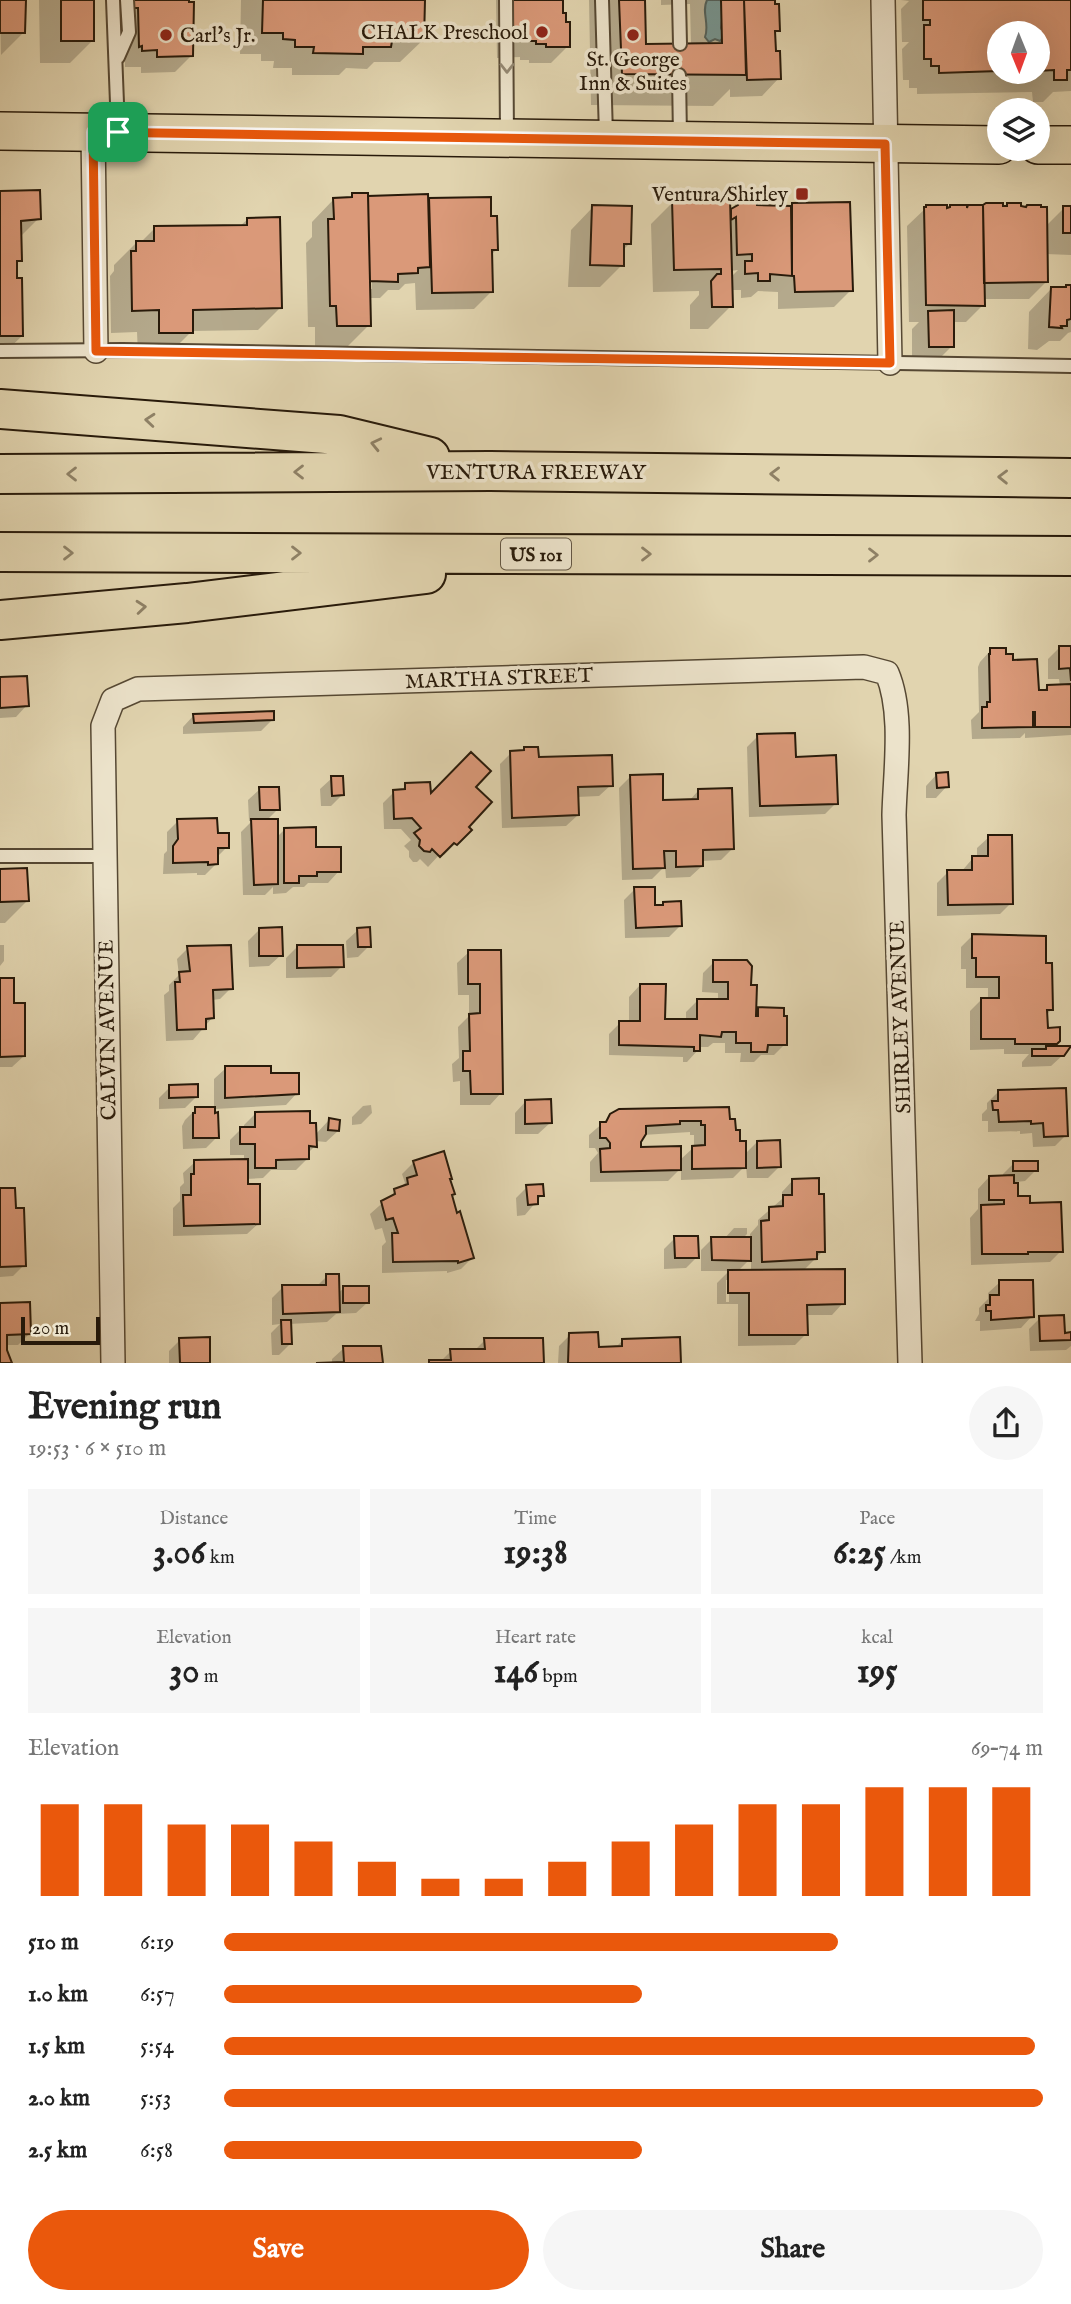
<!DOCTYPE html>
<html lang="en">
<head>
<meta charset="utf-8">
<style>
	:root { --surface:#fff; --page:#f6f6f6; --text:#222; --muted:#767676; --accent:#ea580c }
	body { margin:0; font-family:"IM FELL English",serif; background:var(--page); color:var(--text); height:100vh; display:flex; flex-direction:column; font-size:26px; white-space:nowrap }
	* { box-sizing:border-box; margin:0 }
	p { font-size:23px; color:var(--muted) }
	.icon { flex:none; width:38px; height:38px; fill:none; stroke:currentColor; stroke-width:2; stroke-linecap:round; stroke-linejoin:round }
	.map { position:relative; height:1363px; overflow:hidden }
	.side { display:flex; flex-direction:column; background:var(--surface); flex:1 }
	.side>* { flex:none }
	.needle { width:46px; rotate:179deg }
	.buttons { position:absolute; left:987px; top:21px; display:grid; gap:14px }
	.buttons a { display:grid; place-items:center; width:63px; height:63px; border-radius:50%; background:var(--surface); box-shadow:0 7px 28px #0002; font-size:35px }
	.scale { position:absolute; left:21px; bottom:18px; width:79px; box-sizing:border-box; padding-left:7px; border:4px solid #281a0a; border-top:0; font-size:19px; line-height:24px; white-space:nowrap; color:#281a0a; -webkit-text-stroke:5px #ece3cb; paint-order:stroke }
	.pin { position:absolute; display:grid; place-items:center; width:60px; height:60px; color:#fff; margin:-30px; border-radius:14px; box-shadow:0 4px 10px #0006 }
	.round { display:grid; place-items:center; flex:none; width:74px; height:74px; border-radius:37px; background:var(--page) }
	.overview { display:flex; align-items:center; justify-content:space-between; height:119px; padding:0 28px }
	h1 { font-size:38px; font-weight:700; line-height:52px }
	.figures { display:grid; grid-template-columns:repeat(3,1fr); gap:10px; height:119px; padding:7px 28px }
	.figures div { display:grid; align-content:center; border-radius:0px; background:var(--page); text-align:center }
	.figures b { font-size:35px; font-weight:700 }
	.figures small { font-size:19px; font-weight:400 }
	.figures p { font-size:19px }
	.chart { height:196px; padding:14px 28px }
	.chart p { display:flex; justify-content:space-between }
	.chart svg { width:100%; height:126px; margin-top:7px; stroke:var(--accent); stroke-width:6 }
	.action { display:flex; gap:14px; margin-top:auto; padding:14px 28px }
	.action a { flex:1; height:80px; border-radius:42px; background:var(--accent); color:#fff; font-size:28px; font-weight:700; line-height:80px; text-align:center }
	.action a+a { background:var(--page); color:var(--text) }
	ul { padding:0 28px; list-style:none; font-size:23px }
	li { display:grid; grid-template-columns:112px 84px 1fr; align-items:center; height:52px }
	li i { height:18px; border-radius:9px; background:var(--accent) }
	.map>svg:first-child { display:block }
</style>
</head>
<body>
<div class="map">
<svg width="1071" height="1363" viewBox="0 0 1071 1363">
	<rect width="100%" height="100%" fill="#e1d4af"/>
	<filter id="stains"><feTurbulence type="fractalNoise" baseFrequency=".00286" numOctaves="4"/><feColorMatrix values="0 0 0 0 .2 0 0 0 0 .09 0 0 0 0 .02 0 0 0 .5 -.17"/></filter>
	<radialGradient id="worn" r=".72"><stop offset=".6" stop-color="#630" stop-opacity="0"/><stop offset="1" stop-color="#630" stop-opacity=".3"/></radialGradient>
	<path fill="#95b7b0" stroke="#69786e" stroke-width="2" d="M707,0H720L724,5L721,28L724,36L720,41L715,39L709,42L705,37C710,24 701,12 707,0Z"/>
	<path fill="#0003" fill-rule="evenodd" d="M0,0H24V32L1,55Z
		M39,0H92V41L70,63H40Z
		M116,0H187L192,55L175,72L141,73V67H125V62L123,63L122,24L117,25Z
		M241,0H423V40L400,62H374L367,69L346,68L339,75H292V68H273L274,61H261V54H240Z
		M496,0H561V14L568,46L551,63H529V60H520V57L497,58Z
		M589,0H643L644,46L691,45L690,4L661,5V0H773L778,30L774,34L779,78L762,96L730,97V89L713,106L591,105Z
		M901,0H1071V91L1053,92L1043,102H1033L1032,92L917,94V88H909V80H903L902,49L909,42H902L901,9L909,1ZM999,33H1038V72H999Z
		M0,192L39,218L20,237V260L15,265L22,336L0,357Z
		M352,195L366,198L427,200L489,198V218L496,250L490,256L491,292L474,309L416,310L415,283L405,284L399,290H388L380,298H368L369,325L347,347L315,348V327H308L306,243L312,237V222L334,199H348ZM370,212L372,289H368Z
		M739,201L755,206L790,208L793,205L851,290L834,307L778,309V292L758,291L751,297L741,298V290H730L731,306L708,329H690V305L699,295V291L653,292L651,224L673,202L729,211ZM738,270L730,278V271Z
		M1002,204V207L1007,205L1046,226L1064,208H1071V255L1046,254V282L1029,299H983V305L966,322H952V346L935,363L912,364V329L919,322H909L907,226L927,207L945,209L950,207Z
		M593,207L630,243L622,251V265L600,287H568L571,230Z
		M248,219L280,308L258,330L192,331L169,354L138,355L137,332L111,333L110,276L114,271V265L136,243H140L155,228L240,226Z
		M1071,288V332L1068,333L1060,341H1049L1037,350L1028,349L1029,312L1051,289Z
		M1059,648H1071V735L1025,738V733L1020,738L972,739L971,720L979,712L978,667L980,662L991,650L1005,656L1038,692H1042L1048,686H1060L1059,679H1048V659Z
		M0,679L27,705L16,717L0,718Z
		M194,715L272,720L261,731L183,734V727Z
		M758,736L794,759L836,803L825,814L749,817L747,747Z
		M524,749L537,759L611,785L599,796L577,797L578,815L566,826L502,828L500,764L511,753L521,752Z
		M937,774L947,786L936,798H926V786Z
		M631,776L661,802L689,801L698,791L732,849L721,860L702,861V866L690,877L666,878L665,866L652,879L622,880L619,788Z
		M332,778L342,795L331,806H321L320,789Z
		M406,785L429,796L473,787L466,827L469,830L444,855L441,853L428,867L420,859L417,862H413L409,857V851L404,846L411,840L401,829H384L383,803L394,792H400Z
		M260,789L278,809L266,821L277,837L284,830L315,849L339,871L328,883H308L304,887H293L286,893L273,894V887L265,895H243L241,832L252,821H249L248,800Z
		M178,821L216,835L227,847L216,858V864L205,875H197V873L163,874L164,854L167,851V832Z
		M989,837L1011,903L1000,914L937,916V883L948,872H961L973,858H977V848Z
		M0,871L28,900L5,923H0Z
		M635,889L654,907H661L664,903L680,926L669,937L625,938L624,900Z
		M260,929L281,955L269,966L249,967L248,941Z
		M358,930L369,946L358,957L347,958L346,941Z
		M972,936L1044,965L1052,1009L1046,1015V1029L1058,1040L1049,1049L1063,1055L1051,1066L1022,1067V1062L1029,1054H1004V1049L970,1050V1011L981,1000H988V988H966V969H961V947Z
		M0,945H4V961L0,966Z
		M297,947L342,966L331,977L286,978V958Z
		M188,948L231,988L220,999L212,1000V1018L193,1040L166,1041L164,995L169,991V985L179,975L177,959Z
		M499,951L501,1093L490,1105H460V1081L453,1082L452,1064L459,1058L458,1027L469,1016V995H458L457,963L469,952Z
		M714,962L749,987L754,1013L759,1009L785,1044L774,1055H761L754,1062H740L741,1053H725V1043H713L708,1047H698V1050L687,1062H683V1057L609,1055V1034L620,1023H629V997L640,985L664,1021H686V1012L698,1000L718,1001V993L702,992L703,973Z
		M0,980L12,1005L24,1056L12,1067H0Z
		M226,1068L270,1074L297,1093L286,1105L213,1109L217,1137L206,1148L183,1149L182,1126L185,1120L196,1109H214V1079Z
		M170,1087L196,1097L185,1108L159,1109V1098Z
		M998,1092L1066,1135L1055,1146L1033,1147L1032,1133L1020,1134V1131L988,1132V1121H982V1114L987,1109V1103Z
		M526,1101L550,1123L538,1134H515V1113Z
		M371,1105L372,1113L361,1124L352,1125V1117L363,1106Z
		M255,1114L308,1124L315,1135L329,1120L338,1131L326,1142L315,1141V1146L307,1154V1159L296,1170H271L263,1178L246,1179L259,1223L247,1234L173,1236V1208L180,1201V1187L184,1183L183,1173L195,1162L244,1161V1155H230V1140L241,1129H244V1125Z
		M611,1116L728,1121L744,1155L757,1142L779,1167L768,1178H747L746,1165L733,1178L681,1180V1168L668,1181L590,1182V1162L598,1153L595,1148H589V1135ZM690,1132V1135H694V1147L680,1160L640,1149V1142L643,1135Z
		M414,1162L449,1180L450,1196L472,1258L461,1269L447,1273V1271L382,1273V1246L386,1242L382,1228L375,1230L370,1214L405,1183L402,1174Z
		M1014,1163L1036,1170L1025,1181L1016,1182V1198L1029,1205L1061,1251L1050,1262L971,1265L970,1218L978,1209V1189L989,1177H1003V1174Z
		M793,1180L823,1251L803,1271L843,1303L832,1315H806V1334L795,1345L738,1346V1304H717V1283L729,1271H701V1250L712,1239H724L734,1228H747V1234L742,1239H750V1234L758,1225V1220L782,1199V1192ZM751,1258V1271H738ZM726,1280H729V1302H726Z
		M527,1187L542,1195L525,1215L517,1216L516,1198Z
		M0,1190L14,1210L24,1265L13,1276L0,1277Z
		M675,1238L697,1257L686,1268L664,1269V1249Z
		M327,1276L338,1293L344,1288L368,1302L356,1313L336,1314L327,1322L289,1324L290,1344L279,1355H272L271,1333L280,1324L272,1325V1298L283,1287H316Z
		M1000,1282L1032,1316L1021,1328L980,1331V1321H975L979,1314V1308L988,1299V1293Z
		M0,1304L29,1334L18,1345H5L0,1363Z
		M1040,1318L1063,1334H1071V1346L1066,1350L1030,1351L1029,1329Z
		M570,1335L597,1349L615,1348L623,1340L679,1363H558L559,1346Z
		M180,1340L209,1363H169V1351Z
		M485,1340L542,1363L440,1362L451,1351H474Z
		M344,1348L381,1363H332V1359Z"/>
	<path fill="#da9979" stroke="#281a0a" stroke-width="2" d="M0,0H26L25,33H0Z
		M61,0H94V41H61Z
		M133,0H189V2H194L193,56L157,57V50L142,51V46L139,47L138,8H134Z
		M263,0H425L424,41H392L391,47H363V54L313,53L314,47H295V40L283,39V33H262Z
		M512,0H563V13H566V22H570V47H546V44H536V41H513Z
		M619,0H645L646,44L722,43L721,0H744L746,75L622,74Z
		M744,0H775V4H779L780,31H775L776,51H780L781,79L747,80Z
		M923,0H1071V70H1067V80H1054V70L1038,71V33H999V71L939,73V66H931V59H924V25H930V20H923Z
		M40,190L41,219L21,221L22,261H17V278H22L23,336H0V191Z
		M352,193H368L371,326H337L336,306H330L328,219H334L333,198L352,197Z
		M428,194L430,267L418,268V273L398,274V282L370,281L368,196Z
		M491,197V216H497L498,250H492L493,292L432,293L429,198Z
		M730,199L733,307H712L711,281L717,274H721V269L674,270L672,200Z
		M738,199H757V205L791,206L792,276L770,274V281H758V273L745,274V261H752V254L737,255L736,217L731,220V209L738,205Z
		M850,202L853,291L795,292L794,276H792V203Z
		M986,203H1003V206H1007V203H1021V206L1026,207L1027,205H1041V207H1047L1048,282L984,283L983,205Z
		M592,205L632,206L631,244H624V266L590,265Z
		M926,205H947V208L950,207V205H967V208L968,205H983L985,306L926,305L924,207H926Z
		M1063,206H1071V233H1063Z
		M280,217L282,308L193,310V333H159V310L132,311L131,251H136V241H154V226L247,225V218Z
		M1066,285H1071V319L1067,320V326H1061L1062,328L1049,327L1051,287H1066Z
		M954,310V347H929L928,311Z
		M1059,646H1071V681L1070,668L1059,669Z
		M990,648H1006V654H1013V660L1037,659L1039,690H1047V685L1071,684V727H1035V712H1033V727L982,728V707H987V702H990L989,654H990Z
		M27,676L29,706L0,708V677Z
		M274,711V720L194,723L193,714Z
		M795,733L796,757L836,755L838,804L760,806L757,734Z
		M524,747H538L539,757L612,755L613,786L578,787L579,815L512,818L510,751L524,750Z
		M471,752L491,771L476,787L492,802L469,827L472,830L457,845L454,843L440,857L432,849L430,852L424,851L419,846L420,840L414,833L421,828L412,818L394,819L393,790L405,789V783L430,782L431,793Z
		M948,772L949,787L937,788L936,773Z
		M663,774V800L698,799V789L732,788L734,849L703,850V866L676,867V851H664L665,868L633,869L630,775Z
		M331,776H343L344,795L332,796Z
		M259,787H279L280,810H260Z
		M217,818L218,833H229V848H218V864L208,865V862L173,863V846L178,839L177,819Z
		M251,819H278V884L254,885Z
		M316,827V847H341V872H317V876H299V883H284V828Z
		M988,835H1012L1013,904L948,905L947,870H972V856H988Z
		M27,868L29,901L0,902V869Z
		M634,887H655V905H663V902L681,901L682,926L636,928Z
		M282,927L283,956H259V928Z
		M370,927L371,947H358L357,928Z
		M972,934L1046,936V963H1052L1053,1010H1047L1048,1028L1060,1027V1041L1057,1044H1015V1039H981V998H999V977H976V958H972Z
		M231,945L233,989L213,990L214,1018L206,1019V1029L177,1030L175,982H180L179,972L190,971L187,946Z
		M297,945H343L344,967L297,968Z
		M468,950H501L503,1094H471L470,1071H463V1051H470L469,1014L480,1013V984H468Z
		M713,960H747L752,966L751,985H757L756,1016H758V1007L784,1008V1016H787V1045H768L767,1052H751V1043H736V1032H722L721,1037L700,1035V1051H694V1047L619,1045V1021H640V984H666L665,1019H697V999H728V982H713Z
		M0,978H14V1003H25V1056L0,1057Z
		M1046,1046H1071L1064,1056H1032V1049H1046Z
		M225,1066H271V1073H299V1094L225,1098Z
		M198,1084V1097L169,1098V1085Z
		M1066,1088L1068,1136L1044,1137L1043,1123L1031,1124V1121L999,1122L998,1110H993L992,1101H998V1090Z
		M551,1099L552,1123L525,1124V1100Z
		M195,1107H215V1113L218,1112L219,1138H193V1113H195Z
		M729,1107L730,1119H735L736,1130H740V1141H746V1168L692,1169V1146L705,1145V1125H701V1121H680V1124L646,1126V1134L641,1142V1147L681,1146V1170L601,1172L600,1149L610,1148V1143L606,1138H600V1122H606L610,1114L619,1109Z
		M310,1111V1123H316L317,1147L309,1146V1159L276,1160V1168H255V1144H240V1127H255V1112Z
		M329,1118L340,1120L339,1131L328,1130Z
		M780,1140L781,1167L757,1168V1141Z
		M444,1151L452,1179H450L455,1194L452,1195L457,1213L460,1211L474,1258L458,1263V1261L393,1262L392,1233H398L393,1218L386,1220L381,1201L395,1194L394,1189L408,1184L407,1178L417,1175L413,1161Z
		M248,1159V1184H260V1224L184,1226L183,1195H191V1174H194V1160Z
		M1013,1161H1038V1171H1013Z
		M1014,1175V1183H1018V1196H1030V1203L1061,1202L1063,1252H1028V1254H982L981,1205L1004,1204V1200H989V1176Z
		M819,1178V1194H824L825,1252H817V1259L762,1262L761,1221L769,1220V1207L783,1206V1195H792V1179Z
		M543,1184L544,1196H538V1204L528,1205L526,1185Z
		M0,1188H15L16,1208H24L26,1266L0,1267Z
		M674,1236H698L699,1258H675Z
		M711,1237H751V1261L712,1260Z
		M845,1269V1304L807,1305L808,1335H749V1293H728V1270Z
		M326,1274H339L340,1312L283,1314L282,1285H326Z
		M999,1280H1033L1034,1317L991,1320V1311H986V1305H990V1295H999Z
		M343,1286H369V1303H343Z
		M30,1302L31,1334L7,1335V1350L12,1363H0V1303Z
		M1064,1315L1065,1333L1071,1332V1340L1040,1341L1039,1316Z
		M281,1320H291L292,1344H282Z
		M598,1332L599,1347L622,1346V1339L680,1337L681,1363H568L569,1333Z
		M210,1337V1363H180L179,1338Z
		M484,1338H543L544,1363H429V1360H451L450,1349H485Z
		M343,1346H381L383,1363H316L344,1362Z"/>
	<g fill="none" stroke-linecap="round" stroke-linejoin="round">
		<g stroke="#564833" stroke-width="16">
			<path id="service" d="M113,0L118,129
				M506,0L507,136
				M602,0L606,135
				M679,0L680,44
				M118,57L129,32L127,0
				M679,75L680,137
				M0,351L123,350L1071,366
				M0,856H105"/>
		</g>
		<g stroke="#564833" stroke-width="26">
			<path id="minor" d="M883,0L890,363
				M93,132L96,351
				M113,1363L103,726L113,700L138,689L864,667L887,673C904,713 895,772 894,815L910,1363"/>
		</g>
		<g stroke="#281a0a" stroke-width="40">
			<path id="primary" d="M0,131L999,145
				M1038,145H1071"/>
		</g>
		<g stroke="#281a0a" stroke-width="42">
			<path id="motorway" d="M0,409L339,435L430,457
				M0,474L490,471L1071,478
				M0,552L1071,556
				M0,620L187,603L426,574"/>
		</g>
		<use href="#service" stroke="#ece3cb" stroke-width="12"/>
		<use href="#minor" stroke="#ece3cb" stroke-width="23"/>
		<use href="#primary" stroke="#e1d4af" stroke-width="37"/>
		<use href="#motorway" stroke="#e1d4af" stroke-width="38"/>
	</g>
	<defs><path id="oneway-chevron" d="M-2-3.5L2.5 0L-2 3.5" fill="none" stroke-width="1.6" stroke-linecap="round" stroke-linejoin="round" transform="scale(1.75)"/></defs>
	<use stroke="#948974" href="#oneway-chevron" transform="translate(507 68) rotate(90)"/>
	<g stroke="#8e8065">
		<use href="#oneway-chevron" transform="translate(150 420) rotate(-175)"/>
		<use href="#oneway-chevron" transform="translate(376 444) rotate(-167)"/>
		<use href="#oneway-chevron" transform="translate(299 472) rotate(180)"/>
		<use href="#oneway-chevron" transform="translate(72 474) rotate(180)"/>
		<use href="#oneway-chevron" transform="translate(775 474) rotate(-179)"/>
		<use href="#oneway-chevron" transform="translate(1003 477) rotate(-179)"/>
		<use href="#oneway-chevron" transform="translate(68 553)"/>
		<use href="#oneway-chevron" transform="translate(296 553)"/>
		<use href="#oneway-chevron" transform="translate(646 554)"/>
		<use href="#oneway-chevron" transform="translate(873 555)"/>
		<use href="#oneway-chevron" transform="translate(141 607) rotate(-5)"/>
	</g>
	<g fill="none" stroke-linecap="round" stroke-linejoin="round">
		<g stroke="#fff" stroke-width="14">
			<path id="route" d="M93,132L885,144L890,363L96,351Z"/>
		</g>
		<use href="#route" stroke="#ea580c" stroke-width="9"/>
	</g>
	<g fill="#8f2418" stroke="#ece3cb" stroke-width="2.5">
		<circle cx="542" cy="32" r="7"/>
		<circle cx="166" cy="35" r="7"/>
		<circle cx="633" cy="35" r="7"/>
		<rect x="795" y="187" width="14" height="14" rx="3.5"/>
	</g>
	<g text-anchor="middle" stroke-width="7" stroke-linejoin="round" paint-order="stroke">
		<rect fill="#ece3cb" stroke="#635644" stroke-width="2" x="501" y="538.5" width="70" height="31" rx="5"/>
		<g font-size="19" font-weight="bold" fill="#281a0a">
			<text x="536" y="561">US 101</text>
		</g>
		<g font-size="21" fill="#281a0a" stroke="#ece3cb" text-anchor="end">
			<text x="528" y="39">CHALK Preschool</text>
			<text x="180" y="42" text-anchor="start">Carl's Jr.</text>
			<text x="633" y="66" text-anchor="middle">St. George<tspan x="633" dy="24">Inn &amp; Suites</tspan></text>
			<text x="788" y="201">Ventura/Shirley</text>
		</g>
		<g font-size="21" fill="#281a0a" stroke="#ece3cb">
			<text x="536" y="479">VENTURA FREEWAY</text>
			<text transform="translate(499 678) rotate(-2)" y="7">MARTHA STREET</text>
			<text transform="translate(900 1017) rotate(-92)" y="7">SHIRLEY AVENUE</text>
			<text transform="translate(107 1030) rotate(-91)" y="7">CALVIN AVENUE</text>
		</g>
	</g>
	<rect width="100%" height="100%" filter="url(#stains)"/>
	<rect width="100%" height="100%" fill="url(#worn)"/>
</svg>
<div class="buttons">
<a><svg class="needle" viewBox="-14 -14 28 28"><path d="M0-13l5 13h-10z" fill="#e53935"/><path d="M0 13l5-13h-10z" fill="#767676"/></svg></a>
<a><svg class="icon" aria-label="layers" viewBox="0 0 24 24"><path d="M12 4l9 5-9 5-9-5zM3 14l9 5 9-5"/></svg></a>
</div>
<div class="scale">20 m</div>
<div class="pin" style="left:118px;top:132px;background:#1e9e55"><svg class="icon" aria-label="arrive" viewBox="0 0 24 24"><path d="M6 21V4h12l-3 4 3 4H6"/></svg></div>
</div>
<section class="side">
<div class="overview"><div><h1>Evening run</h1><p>19:53 · 6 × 510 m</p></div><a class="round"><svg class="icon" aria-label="share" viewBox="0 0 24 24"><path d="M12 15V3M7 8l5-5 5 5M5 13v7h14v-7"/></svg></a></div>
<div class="figures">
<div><p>Distance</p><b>3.06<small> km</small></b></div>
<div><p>Time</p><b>19:38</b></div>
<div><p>Pace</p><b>6:25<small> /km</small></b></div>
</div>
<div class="figures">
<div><p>Elevation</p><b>30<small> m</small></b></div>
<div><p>Heart rate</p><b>146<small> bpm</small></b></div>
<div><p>kcal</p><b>195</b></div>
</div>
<div class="chart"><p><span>Elevation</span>69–74 m</p>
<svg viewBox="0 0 160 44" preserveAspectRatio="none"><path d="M5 44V12M15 44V12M25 44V19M35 44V19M45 44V25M55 44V32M65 44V38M75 44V38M85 44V32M95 44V25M105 44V19M115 44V12M125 44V12M135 44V6M145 44V6M155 44V6"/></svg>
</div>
<ul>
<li><b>510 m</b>6:19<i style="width:75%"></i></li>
<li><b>1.0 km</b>6:57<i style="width:51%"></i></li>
<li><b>1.5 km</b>5:54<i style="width:99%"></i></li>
<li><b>2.0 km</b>5:53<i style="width:100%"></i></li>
<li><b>2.5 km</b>6:58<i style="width:51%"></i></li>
</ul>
<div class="action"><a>Save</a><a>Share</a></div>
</section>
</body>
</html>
